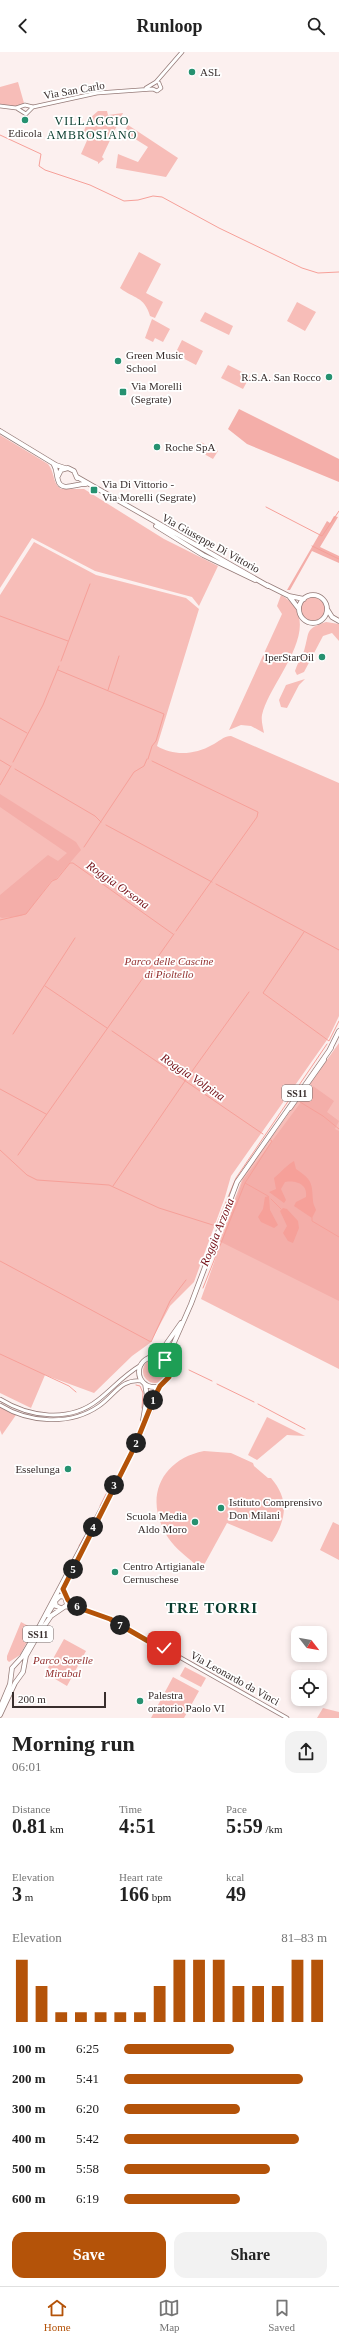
<!DOCTYPE html>
<html lang="en">
<head>
<meta charset="utf-8">
<style>
	:root { --surface:#fff; --page:#f2f2f2; --text:#222; --muted:#767676; --line:#e0e0e0; --accent:#b45309 }
	body { margin:0; font-family:"Times New Roman",serif; background:var(--page); color:var(--text); height:100vh; display:flex; flex-direction:column; font-size:15px; white-space:nowrap }
	* { box-sizing:border-box; margin:0 }
	p { font-size:13px; color:var(--muted) }
	.icon { flex:none; width:22px; height:22px; fill:none; stroke:currentColor; stroke-width:2; stroke-linecap:round; stroke-linejoin:round }
	.map { position:relative; height:1666px; overflow:hidden }
	.details { display:flex; flex-direction:column; background:var(--surface); flex:1 }
	.details>* { flex:none }
	.needle { width:26px; rotate:121deg }
	.fabs { position:absolute; left:291px; top:1574px; display:grid; gap:8px }
	.fabs a { display:grid; place-items:center; width:36px; height:36px; border-radius:8px; background:var(--surface); box-shadow:0 2px 6px #0003; font-size:20px }
	.scale { position:absolute; left:12px; bottom:10px; width:94px; box-sizing:border-box; padding-left:4px; border:2px solid #392e2d; border-top:0; font-size:11px; line-height:14px; white-space:nowrap; color:#392e2d; -webkit-text-stroke:3px #fff; paint-order:stroke }
	.pin { position:absolute; display:grid; place-items:center; width:34px; height:34px; color:#fff; margin:-17px; border-radius:8px; box-shadow:0 2px 6px #0006 }
	.km { position:absolute; width:20px; height:20px; margin:-10px; border-radius:50%; background:#222; color:#fff; font-size:11px; line-height:20px; text-align:center }
	.round { display:grid; place-items:center; flex:none; width:42px; height:42px; border-radius:12px; background:var(--page) }
	.summary { display:flex; align-items:center; justify-content:space-between; height:68px; padding:0 12px }
	h1 { font-size:22px; font-weight:700; line-height:30px }
	.metrics { display:grid; grid-template-columns:repeat(3,1fr); gap:6px; height:68px; padding:4px 12px }
	.metrics div { display:grid; align-content:center }
	.metrics b { font-size:20px; font-weight:700 }
	.metrics small { font-size:11px; font-weight:400 }
	.metrics p { font-size:11px }
	.chart { height:112px; padding:8px 12px }
	.chart p { display:flex; justify-content:space-between }
	.chart svg { width:100%; height:72px; margin-top:4px; stroke:var(--accent); stroke-width:6 }
	.action { display:flex; gap:8px; margin-top:auto; padding:8px 12px }
	.action a { flex:1; height:46px; border-radius:12px; background:var(--accent); color:#fff; font-size:16px; font-weight:700; line-height:46px; text-align:center }
	.action a+a { background:var(--page); color:var(--text) }
	ul { padding:0 12px; list-style:none; font-size:13px }
	li { display:grid; grid-template-columns:64px 48px 1fr; align-items:center; height:30px }
	li i { height:10px; border-radius:5px; background:var(--accent) }
	header { display:flex; justify-content:space-between; align-items:center; height:52px; padding:0 12px; background:var(--surface); font-size:18px; font-weight:700 }
	.tab-bar { display:flex; justify-content:space-around; align-items:center; height:56px; border-top:1px solid var(--line); background:var(--surface); font-size:11px; color:var(--muted) }
	.tab-bar a { display:grid; justify-items:center; gap:2px }
	.tab-bar .on { color:var(--accent) }
	.map>svg:first-child { display:block }
</style>
</head>
<body>
<header><svg class="icon" aria-label="back" viewBox="0 0 24 24"><path d="M15 5l-7 7 7 7"/></svg>Runloop<svg class="icon" aria-label="search" viewBox="0 0 24 24"><circle cx="10" cy="10" r="6"/><path d="M15 15l6 6"/></svg></header>
<div class="map">
<svg width="339" height="1666" viewBox="0 0 339 1666">
	<rect width="100%" height="100%" fill="#fcf0ef"/>
	<path fill="#f7bdb8" d="M18,30L24,51L18,55L0,53V35Z
		M98,59H107L108,63L123,61L102,105L104,107L98,112V110L81,102L89,84L83,81L89,67Z
		M128,73L178,106L166,125L116,116L118,102L138,110L148,95L124,80Z
		M139,200L161,212L146,241L163,250L155,266L150,264C144,244 134,247 120,236Z
		M297,250L316,260L305,279L287,269Z
		M205,260L233,274L229,283L200,269Z
		M152,267L170,277L163,290L155,286L153,290L145,286Z
		M182,288L203,299L196,313L175,302Z
		M228,313L250,324L243,337L221,326Z
		M0,383L48,412C55,420 52,431 61,437H84L164,487L218,514L199,554L192,545L95,519L32,486L0,536Z
		M201,390L218,399L213,407L197,398Z
		M34,490L96,523L186,546L199,557L157,694C173,704 195,703 212,693C219,690 223,684 231,684L339,731V964L329,985L231,1124L225,1145L194,1230L170,1254L150,1291L132,1304L94,1341L45,1323L31,1356L0,1341V543Z
		M281,543C330,571 269,629 262,663C261,669 263,675 264,681L251,674L241,673L229,678L282,562L277,554Z
		M301 557a12 12 0 1 1 24 0a12 12 0 1 1-24 0Z
		M326,570L339,572V589L332,581L323,584L304,620L297,623L295,619C297,612 301,606 304,599C310,580 304,577 326,570Z
		M305,627L299,633L287,656L281,655L279,648L286,633Z
		M339,991V1317L201,1247L221,1191L219,1189L243,1125Z
		M143 1319a12 12 0 1 1 24 0a12 12 0 1 1-24 0Z
		M0,1355L16,1363L2,1383L0,1378Z
		M267,1365L305,1384L287,1383L257,1408L248,1403Z
		M204,1399L231,1401L253,1411L254,1414L268,1426H271C290,1448 286,1468 272,1490L227,1471L204,1513L199,1509L195,1512C186,1504 176,1497 169,1487C143,1449 159,1408 204,1399Z
		M333,1470L339,1473V1508L320,1498Z
		M21,1570L34,1577L20,1603L9,1610L7,1608V1604Z
		M64,1587L86,1599L67,1634L45,1621Z
		M185,1615L206,1626L201,1635L180,1624Z
		M173,1625L199,1639L184,1666H151Z
		M323,1656L339,1660V1666H317Z"/>
	<path fill="#f4aea9" d="M239,357L339,407V430L247,392L228,377Z
		M334,464L338,465L320,495L339,504V511L312,499L290,538H287L327,469L330,471Z
		M0,742L76,790L81,798L55,828H52L27,861L21,864L2,866L0,865V843L48,803L58,809L67,801L0,755Z
		M313,1034L334,1049L327,1060L339,1069L335,1077L339,1079V1249L221,1190L243,1128Z"/>
	<path fill="#f6a099" d="M294,1109L296,1117C312,1128 312,1130 313,1149C313,1152 315,1155 316,1158L312,1166L294,1154L296,1150L306,1145C308,1132 296,1128 285,1130L281,1137L286,1148L284,1151L269,1140L276,1137L274,1126C280,1121 288,1112 294,1109Z
		M269,1144L270,1158L278,1173L274,1176L261,1170L258,1165L263,1157L265,1145Z
		M283,1156L287,1157L298,1169L299,1176L293,1191L288,1189L283,1181L287,1174L280,1159Z"/>
	<g fill="none" stroke-linecap="round" stroke-linejoin="round">
		<path stroke="#f6a099" stroke-width="1" d="M0,83L41,102L39,114L45,118L90,133L124,149L138,148L153,144L162,145L219,176L302,216L318,221L339,220
			M266,455L322,484L339,459
			M312,494L339,507
			M0,564L68,589
			M61,609L90,532
			M58,618L164,662L156,689L152,694L148,707
			M108,638L119,604
			M0,666L27,681
			M0,708L10,714
			M152,709L258,760L257,765L176,879
			M13,710L43,653L59,614
			M15,717L95,764L101,770
			M0,733L11,714
			M106,773L212,830
			M84,795L134,720L144,714L147,707
			M216,832L339,898
			M0,868L26,862L52,829L57,827L70,811H73L173,882
			M304,880L263,941L329,989L339,969
			M45,934L107,976
			M112,979L263,1082
			M13,982L75,886
			M0,1037L46,1062
			M300,1050L323,1064L339,1077
			M0,1098L27,1123L37,1128L109,1133L159,1156L216,1174L236,1126L327,992
			M18,1103L174,882
			M113,1134L185,1029L249,940
			M268,1144L245,1131L272,1089L269,1087
			M271,1147L281,1157
			M312,1166V1169L339,1185
			M0,1209L151,1290L170,1249L186,1228
			M203,1236L245,1131
			M0,1302L69,1334L76,1340
			M189,1318L212,1329
			M217,1332L254,1350
			M136,1333L140,1334L143,1341L142,1356
			M258,1352L305,1377
			M138,1392L160,1343
			M100,1454L106,1442
			M88,1477L94,1465
			M91,1488L135,1398
			M79,1494L84,1485"/>
		<g stroke="#957b78" stroke-width="4.5">
			<path id="minor" d="M146,36L156,30L182,0
				M0,54L16,56L25,53L33,55L97,41L153,37L157,39L161,36L159,31
				M18,57L26,62L33,55
				M0,1347C29,1365 69,1371 98,1348C113,1336 124,1323 141,1313
				M0,1353C29,1371 70,1374 99,1354C115,1343 121,1326 142,1329
				M68,1549L78,1555
				M66,1555C77,1556 88,1557 99,1562C115,1569 141,1590 158,1590
				M174,1602L169,1598L165,1588L159,1589L157,1593L160,1596L174,1602L287,1666"/>
		</g>
		<g stroke="#957b78" stroke-width="5.5">
			<path id="major" d="M0,379L56,413L65,416
				M54,413C57,418 56,422 58,428C61,441 77,431 86,432
				M58,424L61,418L68,416L74,419L77,426
				M77,425L268,534
				M156,474L203,503L255,528
				M267,533L289,544L304,547
				M299 557a14 14 0 1 1 28 0a14 14 0 1 1-28 0Z
				M289,544L299,557
				M327,557L332,565L339,569
				M330,997L339,979
				M290,1056L324,1008
				M139 1320a15 15 0 1 1 30 0a15 15 0 1 1-30 0Z
				M157,1305L181,1271
				M166,1309L191,1252L237,1130L331,996
				M143,1368L147,1344L145,1332
				M61,1556L56,1554L55,1549L60,1544L65,1545
				M47,1563L55,1550
				M39,1575L134,1396L160,1334
				M0,1656L10,1632L12,1616L22,1605L40,1574
				M0,1663L15,1631L23,1620L26,1604L38,1583L51,1564L67,1553L63,1534L91,1480"/>
		</g>
		<use href="#minor" stroke="#fff" stroke-width="3"/>
		<use href="#major" stroke="#fff" stroke-width="4"/>
	</g>
	<g fill="none" stroke-linecap="round" stroke-linejoin="round">
		<g stroke="#fff" stroke-width="8">
			<path id="route" d="M164,1596H160L110,1567L79,1556L68,1548L63,1537L134,1396L155,1344L160,1334L169,1325V1316L165,1308"/>
		</g>
		<use href="#route" stroke="#b45309" stroke-width="5"/>
	</g>
	<g fill="#269170" stroke="#fff" stroke-width="1.5">
		<circle cx="192" cy="20" r="4"/>
		<circle cx="25" cy="68" r="4"/>
		<circle cx="118" cy="309" r="4"/>
		<circle cx="329" cy="325" r="4"/>
		<rect x="119" y="336" width="8" height="8" rx="2"/>
		<circle cx="157" cy="395" r="4"/>
		<rect x="90" y="434" width="8" height="8" rx="2"/>
		<circle cx="322" cy="605" r="4"/>
		<circle cx="68" cy="1417" r="4"/>
		<circle cx="221" cy="1456" r="4"/>
		<circle cx="195" cy="1470" r="4"/>
		<circle cx="115" cy="1520" r="4"/>
		<circle cx="140" cy="1649" r="4"/>
	</g>
	<g text-anchor="middle" stroke-width="3.5" stroke-linejoin="round" paint-order="stroke">
		<g fill="#fff" stroke="#746d6c" stroke-width="1">
			<rect x="282" y="1033" width="30" height="16" rx="3"/>
			<rect x="23" y="1574" width="30" height="16" rx="3"/>
		</g>
		<g font-size="10" font-weight="bold" fill="#392e2d">
			<text x="297" y="1045">SS11</text>
			<text x="38" y="1586">SS11</text>
		</g>
		<g font-size="11" fill="#392e2d" stroke="#fff" text-anchor="start">
			<text x="200" y="24">ASL</text>
			<text x="25" y="85" text-anchor="middle">Edicola</text>
			<text x="126" y="307">Green Music<tspan x="126" dy="13">School</tspan></text>
			<text x="321" y="329" text-anchor="end">R.S.A. San Rocco</text>
			<text x="131" y="338">Via Morelli<tspan x="131" dy="13">(Segrate)</tspan></text>
			<text x="165" y="399">Roche SpA</text>
			<text x="102" y="436">Via Di Vittorio -<tspan x="102" dy="13">Via Morelli (Segrate)</tspan></text>
			<text x="314" y="609" text-anchor="end">IperStarOil</text>
			<text x="60" y="1421" text-anchor="end">Esselunga</text>
			<text x="229" y="1454">Istituto Comprensivo<tspan x="229" dy="13">Don Milani</tspan></text>
			<text x="187" y="1468" text-anchor="end">Scuola Media<tspan x="187" dy="13">Aldo Moro</tspan></text>
			<text x="123" y="1518">Centro Artigianale<tspan x="123" dy="13">Cernuschese</tspan></text>
			<text x="148" y="1647">Palestra<tspan x="148" dy="13">oratorio Paolo VI</tspan></text>
		</g>
		<g font-size="11" fill="#392e2d" stroke="#fff">
			<text transform="translate(74 38) rotate(-10)" y="4">Via San Carlo</text>
			<text transform="translate(211 491) rotate(29)" y="4">Via Giuseppe Di Vittorio</text>
			<text transform="translate(235 1626) rotate(29)" y="4">Via Leonardo da Vinci</text>
		</g>
		<g font-size="11" font-style="italic" fill="#943130" stroke="#fff">
			<text x="169" y="913">Parco delle Cascine<tspan x="169" dy="13">di Pioltello</tspan></text>
			<text x="63" y="1612">Parco Sorelle<tspan x="63" dy="13">Mirabal</tspan></text>
		</g>
		<g font-size="12" letter-spacing="1" fill="#083c2d" stroke="#fff">
			<text x="92" y="73">VILLAGGIO<tspan x="92" dy="14">AMBROSIANO</tspan></text>
		</g>
		<g font-size="12" font-style="italic" fill="#740f16" stroke="#fff">
			<text transform="translate(118 833) rotate(35)" y="4">Roggia Orsona</text>
			<text transform="translate(193 1025) rotate(34)" y="4">Roggia Volpina</text>
			<text transform="translate(217 1180) rotate(-68)" y="4">Roggia Arzona</text>
		</g>
		<g font-size="15" font-weight="bold" letter-spacing="1" fill="#083c2d" stroke="#fff">
			<text x="212" y="1561">TRE TORRI</text>
		</g>
	</g>
</svg>
<div class="fabs">
<a><svg class="needle" viewBox="-14 -14 28 28"><path d="M0-13l5 13h-10z" fill="#e53935"/><path d="M0 13l5-13h-10z" fill="#767676"/></svg></a>
<a><svg class="icon" aria-label="locate" viewBox="0 0 24 24"><circle cx="12" cy="12" r="6"/><path d="M12 2v4M12 18v4M2 12h4M18 12h4"/></svg></a>
</div>
<div class="scale">200 m</div>
<div class="pin" style="left:165px;top:1308px;background:#1e9e55"><svg class="icon" aria-label="arrive" viewBox="0 0 24 24"><path d="M6 21V4h12l-3 4 3 4H6"/></svg></div>
<div class="pin" style="left:164px;top:1596px;background:#d93025"><svg class="icon" aria-label="check" viewBox="0 0 24 24"><path d="M5 12l5 5 9-10"/></svg></div>
<b class="km" style="left:153px;top:1348px">1</b>
<b class="km" style="left:136px;top:1391px">2</b>
<b class="km" style="left:114px;top:1433px">3</b>
<b class="km" style="left:93px;top:1475px">4</b>
<b class="km" style="left:73px;top:1517px">5</b>
<b class="km" style="left:77px;top:1554px">6</b>
<b class="km" style="left:120px;top:1573px">7</b>
</div>
<section class="details">
<div class="summary"><div><h1>Morning run</h1><p>06:01</p></div><a class="round"><svg class="icon" aria-label="share" viewBox="0 0 24 24"><path d="M12 15V3M7 8l5-5 5 5M5 13v7h14v-7"/></svg></a></div>
<div class="metrics">
<div><p>Distance</p><b>0.81<small> km</small></b></div>
<div><p>Time</p><b>4:51</b></div>
<div><p>Pace</p><b>5:59<small> /km</small></b></div>
</div>
<div class="metrics">
<div><p>Elevation</p><b>3<small> m</small></b></div>
<div><p>Heart rate</p><b>166<small> bpm</small></b></div>
<div><p>kcal</p><b>49</b></div>
</div>
<div class="chart"><p><span>Elevation</span>81–83 m</p>
<svg viewBox="0 0 160 44" preserveAspectRatio="none"><path d="M5 44V6M15 44V22M25 44V38M35 44V38M45 44V38M55 44V38M65 44V38M75 44V22M85 44V6M95 44V6M105 44V6M115 44V22M125 44V22M135 44V22M145 44V6M155 44V6"/></svg>
</div>
<ul>
<li><b>100 m</b>6:25<i style="width:54%"></i></li>
<li><b>200 m</b>5:41<i style="width:88%"></i></li>
<li><b>300 m</b>6:20<i style="width:57%"></i></li>
<li><b>400 m</b>5:42<i style="width:86%"></i></li>
<li><b>500 m</b>5:58<i style="width:72%"></i></li>
<li><b>600 m</b>6:19<i style="width:57%"></i></li>
</ul>
<div class="action"><a>Save</a><a>Share</a></div>
</section>
<nav class="tab-bar">
<a class="on"><svg class="icon" aria-label="home" viewBox="0 0 24 24"><path d="M3 11l9-7 9 7M6 9v11h12V9"/></svg>Home</a>
<a><svg class="icon" aria-label="map" viewBox="0 0 24 24"><path d="M3 6l6-2 6 2 6-2v14l-6 2-6-2-6 2zM9 4v14M15 6v14"/></svg>Map</a>
<a><svg class="icon" aria-label="saved" viewBox="0 0 24 24"><path d="M7 4h10v16l-5-4-5 4z"/></svg>Saved</a>
</nav>
</body>
</html>
